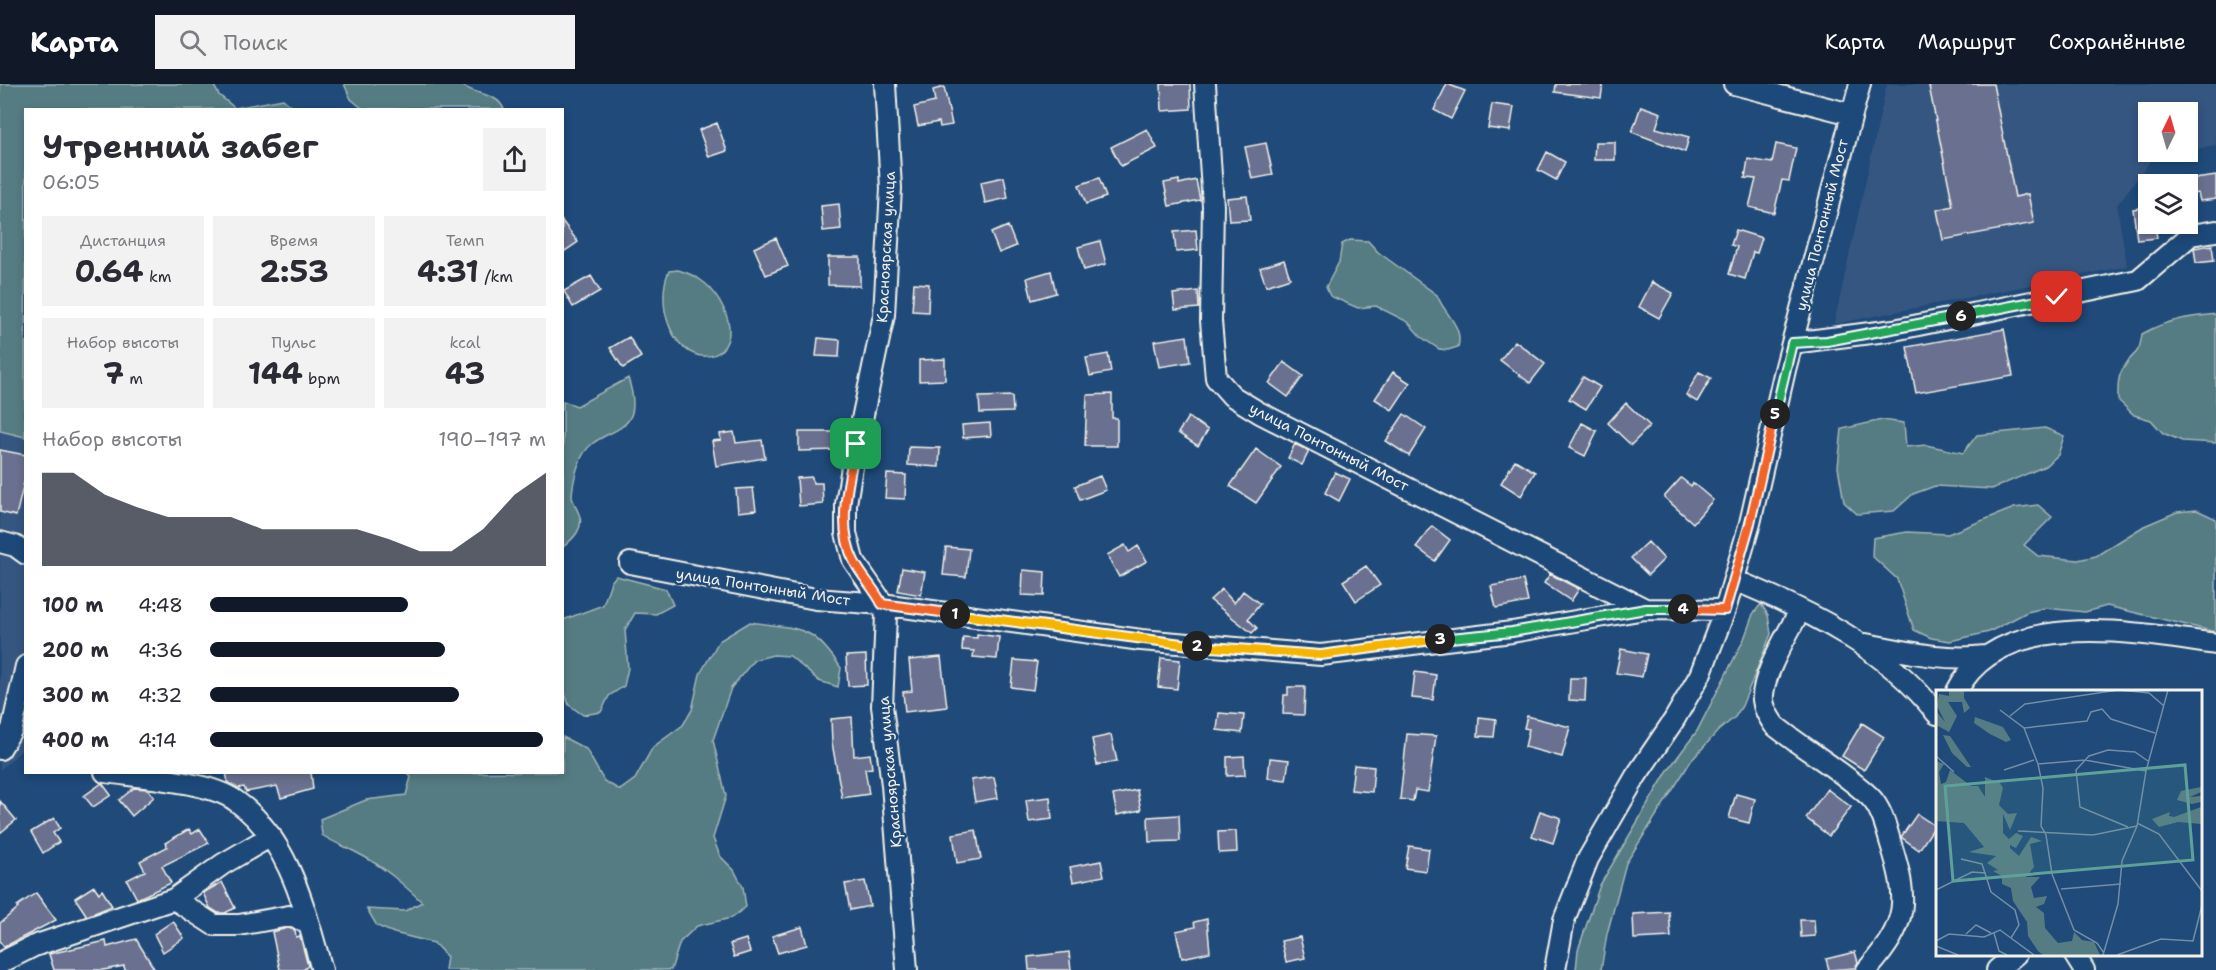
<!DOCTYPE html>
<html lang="ru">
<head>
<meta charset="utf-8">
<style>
	:root { --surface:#fff; --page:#f2f2f3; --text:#2b2b33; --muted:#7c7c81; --accent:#111827 }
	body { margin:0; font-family:"Shantell Sans",sans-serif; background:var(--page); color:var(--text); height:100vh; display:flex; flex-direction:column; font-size:22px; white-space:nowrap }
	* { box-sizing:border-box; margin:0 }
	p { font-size:20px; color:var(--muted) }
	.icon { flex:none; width:33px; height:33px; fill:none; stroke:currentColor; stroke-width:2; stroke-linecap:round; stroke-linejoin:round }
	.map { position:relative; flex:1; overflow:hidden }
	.sheet { position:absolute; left:24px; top:24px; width:540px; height:666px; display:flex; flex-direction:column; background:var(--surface); border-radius:0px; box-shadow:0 3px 9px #0003 }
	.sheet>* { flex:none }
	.needle { width:39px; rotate:5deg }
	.controls { position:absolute; left:2138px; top:18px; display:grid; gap:12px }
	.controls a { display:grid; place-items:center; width:60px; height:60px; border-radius:0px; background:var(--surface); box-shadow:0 3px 9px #0003; font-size:30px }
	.pin { position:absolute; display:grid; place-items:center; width:51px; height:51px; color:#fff; margin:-26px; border-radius:12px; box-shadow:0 3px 9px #0006 }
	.km { position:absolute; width:30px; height:30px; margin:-15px; border-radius:50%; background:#222; color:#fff; font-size:16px; line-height:30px; text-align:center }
	.round { display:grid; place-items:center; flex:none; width:63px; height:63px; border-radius:0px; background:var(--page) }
	.summary { display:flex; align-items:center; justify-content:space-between; height:102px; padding:0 18px }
	h1 { font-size:33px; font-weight:700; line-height:45px }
	.metrics { display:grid; grid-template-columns:repeat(3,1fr); gap:9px; height:102px; padding:6px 18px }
	.metrics div { display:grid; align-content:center; border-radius:0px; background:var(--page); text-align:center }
	.metrics b { font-size:30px; font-weight:700 }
	.metrics small { font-size:16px; font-weight:400 }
	.metrics p { font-size:16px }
	.chart { height:168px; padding:12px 18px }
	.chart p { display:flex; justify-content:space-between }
	.chart svg { width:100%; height:108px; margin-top:6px; fill:var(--accent); opacity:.7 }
	ul { padding:0 18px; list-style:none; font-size:20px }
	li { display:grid; grid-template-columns:96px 72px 1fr; align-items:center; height:45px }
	li i { height:15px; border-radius:8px; background:var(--accent) }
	header { display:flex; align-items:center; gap:36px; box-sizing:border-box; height:84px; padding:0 30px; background:var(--accent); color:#fff }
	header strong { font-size:28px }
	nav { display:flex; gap:33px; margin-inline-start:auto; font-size:21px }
	.search { width:420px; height:54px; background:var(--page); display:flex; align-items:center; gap:15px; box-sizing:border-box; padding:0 21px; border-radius:0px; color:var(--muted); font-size:22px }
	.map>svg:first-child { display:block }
</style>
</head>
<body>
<header>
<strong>Карта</strong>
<div class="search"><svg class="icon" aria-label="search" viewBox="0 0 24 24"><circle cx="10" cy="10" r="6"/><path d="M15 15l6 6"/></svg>Поиск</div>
<nav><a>Карта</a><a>Маршрут</a><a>Сохранённые</a></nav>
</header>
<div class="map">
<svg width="2216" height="886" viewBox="0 0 2216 886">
	<rect width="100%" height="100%" fill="#1f4a7a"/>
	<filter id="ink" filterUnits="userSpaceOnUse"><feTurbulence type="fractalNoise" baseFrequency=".0167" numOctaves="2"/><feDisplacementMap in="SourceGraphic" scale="12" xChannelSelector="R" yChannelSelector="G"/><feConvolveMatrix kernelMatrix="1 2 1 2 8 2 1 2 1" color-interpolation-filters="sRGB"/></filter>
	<g filter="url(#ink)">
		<path fill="#365681" d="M1887,0H2216V61L2187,67V28H2148V68H2186L2152,75L2117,121L2127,182L1834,240Z
			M0,348L26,354L25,663L0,686Z"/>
		<path fill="#557c83" stroke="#a4b6b6" stroke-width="1.5" d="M0,0H213L219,11L235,24L283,15L295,25L26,26L25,353L0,347Z
			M344,0H461C473,12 496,7 504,25H363L351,15Z
			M1350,156L1368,157L1378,168L1437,211C1444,230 1464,242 1458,263L1448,266L1439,265L1421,253L1408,238L1376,222L1358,224L1330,212L1326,203L1339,178L1342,160Z
			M678,186C700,192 713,203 723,223C750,279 679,296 665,227C663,213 663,200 669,187Z
			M2216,230V359L2182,357L2163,349L2151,336L2134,331L2118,316C2118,304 2117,293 2124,283C2134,266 2139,274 2142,250C2166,236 2188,233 2216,230Z
			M628,294C650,360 595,337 580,377C576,386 572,403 572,413C573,418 577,425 579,430C585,444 573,455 563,463V317L577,322Z
			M1882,336L1904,339L1906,363L1926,361L1963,369L1977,351L2045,344L2064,352L2058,371L2045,382L1992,405L1935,402L1913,410L1894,427L1857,430L1844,418L1838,383L1842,345Z
			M2038,421L2052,433L2024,461L2038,472L2078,476L2096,472L2144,442L2177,428L2197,426L2216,435V548L2107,522L2085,528L2045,524L2027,528L1989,548L1950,557L1931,554L1914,546L1897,495L1872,472L1873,454L1907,448L1948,450L2014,424Z
			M616,492L666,505L673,521L656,530L635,529L625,546L628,584L624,602L609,612L601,628L583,631L569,621L563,604V536L603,521L611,498Z
			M1761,520L1768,531L1771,550L1742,622L1735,633L1718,647L1691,677L1626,779L1607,850L1601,886H1576L1578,866L1600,801L1668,686L1697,647L1744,555L1753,530Z
			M750,538C801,546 811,539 841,584L838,603L819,597L790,572L773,571L754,576L731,604L713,656L726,712L713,754L720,772L734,786L743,803L746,823L731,834L697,842L680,858L671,886H445L447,873L434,859L394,849L377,842L367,825L405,827L422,818C403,800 383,782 359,770C346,763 334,759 322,751L320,735L366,716L406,711L411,693L407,689L562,688L563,653L586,665L604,697L620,706L635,695L653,663L683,641L692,626L700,590L719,557Z"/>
		<path fill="#6a7190" stroke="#f4f1e8" stroke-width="1.5" d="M1161,0H1190L1191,25L1162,27Z
			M1447,0L1465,7L1451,35L1434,26Z
			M1556,0H1603L1601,14L1555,8Z
			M1941,0H1993L2015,113L2028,110L2034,139L1943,156L1937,126L1953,122L1929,2Z
			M944,3L952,41L940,43L939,38L918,42L914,23L935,18L933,6Z
			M1492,20L1514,23L1510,47L1488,44Z
			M1641,22L1661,29L1656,44L1689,53L1685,68L1632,48Z
			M717,39L727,67L709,73L699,46Z
			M1147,45L1157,64L1121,82L1111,63Z
			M1595,58H1615V76H1594Z
			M1266,59L1273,91L1252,95L1245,63Z
			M1776,60L1796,64L1789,97L1782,96L1774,129L1749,123L1756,95L1745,94L1748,75L1772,79Z
			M1547,68L1565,78L1556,96L1538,86Z
			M2216,92V115L2200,117L2198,109L2187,111V96Z
			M1004,93L1008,114L985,119L981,98Z
			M1099,94L1106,113L1086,120L1079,101Z
			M1179,96V100L1196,96L1200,116L1169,122L1164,99Z
			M1247,112L1250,136L1229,137L1227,114Z
			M839,120L841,145L823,147L821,122Z
			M2148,123V140H2155L2157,154L2137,156L2133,125Z
			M562,137L578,158L562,169Z
			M1008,142L1016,162L999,169L991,149Z
			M1196,146L1198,166L1176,168L1174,148Z
			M1736,146L1762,154L1757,169L1753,168L1745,195L1729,190L1737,163L1731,161Z
			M776,154L788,182L766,191L754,164Z
			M1100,157L1106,180L1084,186L1078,163Z
			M2212,161L2214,177L2196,179L2194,164Z
			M828,173H860V202L828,201Z
			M1284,176L1290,194L1266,202L1260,184Z
			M1051,187L1056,209L1032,216L1027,194Z
			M591,192L600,207L573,223L564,207Z
			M1652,198L1673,209L1659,234L1639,223Z
			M914,199L929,200L928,228L912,227Z
			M1198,207L1199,224L1175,226L1173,210Z
			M2004,245L2013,292L1916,309L1907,263Z
			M1187,252L1190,278L1159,283L1154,257Z
			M629,253L641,273L623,284L610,264Z
			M818,254L840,256L839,273L816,272Z
			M1515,257L1545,280L1530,299L1500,276Z
			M1108,270L1111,288L1090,292L1086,274Z
			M945,275V296L919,297V276Z
			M1284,278L1303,292L1288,313L1269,299Z
			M1393,288L1410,299L1392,326L1375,315Z
			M1699,288L1711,294L1697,318L1686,311Z
			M1583,293L1600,303L1586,325L1569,315Z
			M1112,310V334H1117V362H1085L1087,311Z
			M1012,312L1013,328L980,329L979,313Z
			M1626,319L1650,342L1631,361L1608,339Z
			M1404,330L1426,345L1409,372L1386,357Z
			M1188,333L1208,346L1198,362L1178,349Z
			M990,339L991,352L963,354L962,341Z
			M1582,339L1597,347L1585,372L1569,364Z
			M734,348L736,359L762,356L765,374L716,382L712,357L721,356L720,350Z
			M799,348H838V366L799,367Z
			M1295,360L1309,367L1302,381L1288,374Z
			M909,363L940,364L939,383L908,381Z
			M1256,365L1281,383L1256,419L1230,402Z
			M0,366L26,371V390L16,432L0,428Z
			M1515,376L1535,388L1521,412L1501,399Z
			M1335,388L1350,395L1339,417L1325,409Z
			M887,390L906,391L905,415L885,414Z
			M1100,392L1106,406L1080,416L1075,402Z
			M812,393L813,399H822L823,420L799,422L797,394Z
			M1681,394L1691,402L1693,399L1713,416L1693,439L1664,413Z
			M753,404L756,426L738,428L736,405Z
			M1432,442L1450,456L1435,477L1416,463Z
			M1648,458L1664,475L1648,491L1631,474Z
			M1125,461L1129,468L1138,462L1147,477L1119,493L1107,471Z
			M946,463L969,465L966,493L943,491Z
			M1366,482L1380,501L1356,517L1343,497Z
			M902,484L925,488L921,511L898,507Z
			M1023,486L1045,488L1044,512L1022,511Z
			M1550,490L1579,505L1571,517L1544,499Z
			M1523,496L1528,518L1496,524L1491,502Z
			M1222,505L1234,519L1243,507L1260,520L1248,535L1257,544L1252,549L1210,516Z
			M977,550L999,553L997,575L973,573L974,567L962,566L963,553L977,554Z
			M1621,565L1647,570L1642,593L1616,589Z
			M866,571L867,601L848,602L846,572Z
			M941,573L947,623L905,628L903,608L912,607L909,576Z
			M1161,574L1180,576L1177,605L1158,603Z
			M1014,576L1037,578L1033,606L1011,603Z
			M1415,588L1436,591L1433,616L1412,614Z
			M1570,594H1586L1585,617L1569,616Z
			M1288,603H1305L1304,631L1283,630L1284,611H1288Z
			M1219,629L1244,631L1242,649L1217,646Z
			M1527,632L1570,643L1562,673L1525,663L1529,645L1524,644Z
			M852,633L854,672L870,670L872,684L865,685L869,710L842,714L832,659L831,635Z
			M1479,633L1496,635L1494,653L1478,652Z
			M1862,639L1884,653L1864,686L1842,672Z
			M1407,650L1436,652L1428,708L1415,706L1413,717L1400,715Z
			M1111,651L1117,677L1097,681L1092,655Z
			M1244,672L1245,691L1227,692V673Z
			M1270,674L1289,676L1286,696L1268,694Z
			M1354,681L1374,683L1372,708L1351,706Z
			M226,688H311L313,705L281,714L277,702L246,708L244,703L238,704L228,699Z
			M994,693L998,714L975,718L971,696Z
			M102,699L111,711L93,723L84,712Z
			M134,704L148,705L154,713L132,732L119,716Z
			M1827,705L1851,723L1829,752L1806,734Z
			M1137,706L1141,726L1117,731L1113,711Z
			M1736,710L1755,715L1749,739L1729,734Z
			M1050,713L1052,735L1029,738L1026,716Z
			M0,717L16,736L0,749Z
			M1540,727L1561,734L1553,759L1532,752Z
			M1917,730L1935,742L1919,766L1901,753Z
			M1179,731L1180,757L1149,758L1148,733Z
			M54,734L60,744L53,749L59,758L43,769L31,748Z
			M189,745L192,750L200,745L209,759L162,782L171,799L137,815L127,796L145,787L140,777L167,763L165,759Z
			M976,746L981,775L957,779L953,750Z
			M1236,747L1237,768L1219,769L1218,748Z
			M1409,762L1429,765L1426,787L1405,784Z
			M1101,777L1104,792L1073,798L1070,783Z
			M865,797L870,822L850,826L845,800Z
			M222,798L235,824L225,829H218L210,824L203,809Z
			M94,802L99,809L102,806L112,822L87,832L75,814Z
			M36,809L56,836L4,863L0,858V839L18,824L17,822Z
			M1669,828L1671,853L1634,855L1633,830Z
			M1207,835L1210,868L1182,874L1176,847L1195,843L1194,838Z
			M1800,836H1814L1815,852L1801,853Z
			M173,837L184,854L163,868L154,850Z
			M802,843L807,861L778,869L772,852Z
			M288,844L295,846L296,853L300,852L308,882L303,886H280L272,848Z
			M1300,853L1305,874L1286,878L1281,857Z
			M136,855L155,886H125L124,882L104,886H54L49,870L106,857L107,863Z
			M746,855L750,868L734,873L730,860Z
			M1069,868L1071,886H1029L1028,873Z
			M1855,868L1858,878L1855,884L1829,886L1826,875Z"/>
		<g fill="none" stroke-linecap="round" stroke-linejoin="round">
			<g stroke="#f4f1e8" stroke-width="24">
				<path id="minor" d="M885,0L891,104L884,231L852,383L846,420V449L853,476L879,514L886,531L882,622L892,701L907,886
					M1205,0L1213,122L1211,237L1216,294L1232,312L1260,329L1645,525
					M1734,0L1851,30
					M1792,259L1894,246L2138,196L2191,151L2216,147
					M0,458L15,462L26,470
					M630,479L816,515L882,520L1141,556L1321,571L1512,548L1645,525L1725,526
					M1734,496C1810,527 1886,564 1937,630
					M1800,526C1789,548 1761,592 1763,616C1764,626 1769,633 1774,641C1805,666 1841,686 1869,712C1881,723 1886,743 1890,757C1909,817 1909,838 1867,886
					M1866,560C1909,568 1943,577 1986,572
					M1957,607C2000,522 2140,549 2216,560
					M0,665L12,645L26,582
					M105,688C139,693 209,697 236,717C290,755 305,827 322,886
					M174,815L223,780L271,752
					M2074,870L2084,886
					M0,879L34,862L174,815L214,841H239L289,832L308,838
					M1555,886L1564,836L1588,775L1636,692L1674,636L1700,591L1725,526L1750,439L1785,286L1860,0
					M1997,886L2016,870"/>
			</g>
			<use href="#minor" stroke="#1f4a7a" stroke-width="20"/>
		</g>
	</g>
	<g fill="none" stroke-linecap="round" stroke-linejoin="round" filter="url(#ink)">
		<g stroke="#fff" stroke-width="12">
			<path id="split-1" d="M856,360C849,396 836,442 854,477C861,492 875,505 882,520L955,530"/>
		</g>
		<g stroke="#fff" stroke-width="12">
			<path id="split-2" d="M955,530L1197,562"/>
		</g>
		<g stroke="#fff" stroke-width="12">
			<path id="split-3" d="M1197,562L1321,571L1440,555"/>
		</g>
		<g stroke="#fff" stroke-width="12">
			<path id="split-4" d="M1440,555L1512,548L1646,525H1683"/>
		</g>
		<g stroke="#fff" stroke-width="12">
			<path id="split-5" d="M1683,525L1725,526L1750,439L1775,330"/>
		</g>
		<g stroke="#fff" stroke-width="12">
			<path id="split-6" d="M1775,330L1792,259L1827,257L1961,232"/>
		</g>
		<g stroke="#fff" stroke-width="12">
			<path id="split-7" d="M1961,232L2057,213"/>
		</g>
		<use href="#split-1" stroke="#f0652b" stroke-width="8"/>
		<use href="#split-2" stroke="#f5b400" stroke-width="8"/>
		<use href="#split-3" stroke="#f5b400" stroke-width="8"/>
		<use href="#split-4" stroke="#22a559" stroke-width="8"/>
		<use href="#split-5" stroke="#f0652b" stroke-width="8"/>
		<use href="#split-6" stroke="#22a559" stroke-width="8"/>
		<use href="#split-7" stroke="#22a559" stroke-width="8"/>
	</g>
	<g text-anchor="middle" stroke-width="5" stroke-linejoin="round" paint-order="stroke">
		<g font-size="15" fill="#f4f1e8" stroke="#1f4a7a">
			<text transform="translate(1822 141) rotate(-76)" y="5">улица Понтонный Мост</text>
			<text transform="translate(886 163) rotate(-87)" y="5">Красноярская улица</text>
			<text transform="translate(1329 363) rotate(27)" y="5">улица Понтонный Мост</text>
			<text transform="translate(763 503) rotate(9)" y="5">улица Понтонный Мост</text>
			<text transform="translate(890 688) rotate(-95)" y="5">Красноярская улица</text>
		</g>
	</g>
	<g transform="translate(1936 606)">
		<rect width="266" height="266" fill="#1f4a7a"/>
		<path d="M13,0H28V8L34,18L28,23L26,12H12L21,26L13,42L0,35V21L9,32L1,16L3,4L13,6ZM39,27L67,37L75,50L70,52L54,44L38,33ZM7,45L14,46L35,77H31L16,63ZM0,71L8,74L3,82L5,94L10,92L14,80L35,96H42L49,107V87L64,93L67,98L63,115L72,124L81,123L74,140L67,124V143L73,149L80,143L87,146L80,158L74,155V158L83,166L95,147L106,151L94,154L98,177L90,187H104L95,197L98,208L111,206L108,214L100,217L108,223L109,238L122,253L136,251L138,242L146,250L158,252L164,265H107L102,261L92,246L91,232L77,211L75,198L66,194V186L57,181L62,180L51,173L60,166L33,162L48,157L28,133L0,131ZM265,97V102L254,107L265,106V112L256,114L241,110L245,101ZM265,117V134L242,132L223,137L216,129L234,122L233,126L238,127Z" fill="#557c83"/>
		<path fill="none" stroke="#748da6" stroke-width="1.5" d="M183,0L213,3L228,16M64,20L88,38L102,74L107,98L105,136L110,145L116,184L138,240L161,253L168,263M74,26L89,14L182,0M88,38L151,31L155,22L166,19L175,29L219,43M0,66L18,82M102,74L149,70L210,81M68,80L98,70M201,133L223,144L266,201M192,137L144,117L140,80L153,66L172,60L199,62L212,71M82,141L157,145L201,136M25,169L46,174L55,202L79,220L83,235L75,248M125,199L185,194M0,200L36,182L50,183M58,243L63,261L71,265M30,244L40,235L55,243M0,251L13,244L48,247L64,240L98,265M0,256L22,265M167,265L182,214L186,171L201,136L210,81L232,0M181,265L225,249L257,251L266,215"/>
		<path fill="#5fa199" fill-opacity="0.15" stroke="#5fa199" stroke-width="3" d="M249,75L257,170L17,191L9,96Z"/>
		<rect width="266" height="266" fill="none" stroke="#f4f1e8" stroke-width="3"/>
	</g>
</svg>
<div class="controls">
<a><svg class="needle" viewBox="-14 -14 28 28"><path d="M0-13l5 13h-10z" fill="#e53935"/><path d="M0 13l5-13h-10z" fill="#7c7c81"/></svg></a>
<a><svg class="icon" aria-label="layers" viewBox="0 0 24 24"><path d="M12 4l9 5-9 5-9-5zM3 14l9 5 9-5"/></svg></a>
</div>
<div class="pin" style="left:856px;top:360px;background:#1e9e55"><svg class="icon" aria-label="arrive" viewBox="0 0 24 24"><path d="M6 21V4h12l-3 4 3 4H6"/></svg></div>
<div class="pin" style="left:2057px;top:213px;background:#d93025"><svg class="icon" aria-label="check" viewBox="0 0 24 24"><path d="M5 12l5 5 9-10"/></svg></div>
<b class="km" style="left:955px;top:530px">1</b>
<b class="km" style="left:1197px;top:562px">2</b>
<b class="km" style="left:1440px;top:555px">3</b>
<b class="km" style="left:1683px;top:525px">4</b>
<b class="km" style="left:1775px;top:330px">5</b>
<b class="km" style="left:1961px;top:232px">6</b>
<section class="sheet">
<div class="summary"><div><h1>Утренний забег</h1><p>06:05</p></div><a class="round"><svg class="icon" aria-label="share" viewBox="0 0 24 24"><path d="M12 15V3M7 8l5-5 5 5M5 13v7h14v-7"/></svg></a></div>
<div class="metrics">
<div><p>Дистанция</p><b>0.64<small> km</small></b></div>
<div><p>Время</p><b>2:53</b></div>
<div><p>Темп</p><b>4:31<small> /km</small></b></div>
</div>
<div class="metrics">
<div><p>Набор высоты</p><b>7<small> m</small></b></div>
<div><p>Пульс</p><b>144<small> bpm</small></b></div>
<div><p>kcal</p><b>43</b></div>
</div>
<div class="chart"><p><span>Набор высоты</span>190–197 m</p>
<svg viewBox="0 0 160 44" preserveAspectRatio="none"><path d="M0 44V6L10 6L20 15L30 20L40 24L50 24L60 24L70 29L80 29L90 29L100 29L110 33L120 38L130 38L140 29L150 15L160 6V44z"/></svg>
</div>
<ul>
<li><b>100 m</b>4:48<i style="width:59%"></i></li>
<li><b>200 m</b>4:36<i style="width:70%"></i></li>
<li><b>300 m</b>4:32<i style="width:74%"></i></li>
<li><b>400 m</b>4:14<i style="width:99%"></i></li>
</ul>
</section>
</div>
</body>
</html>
